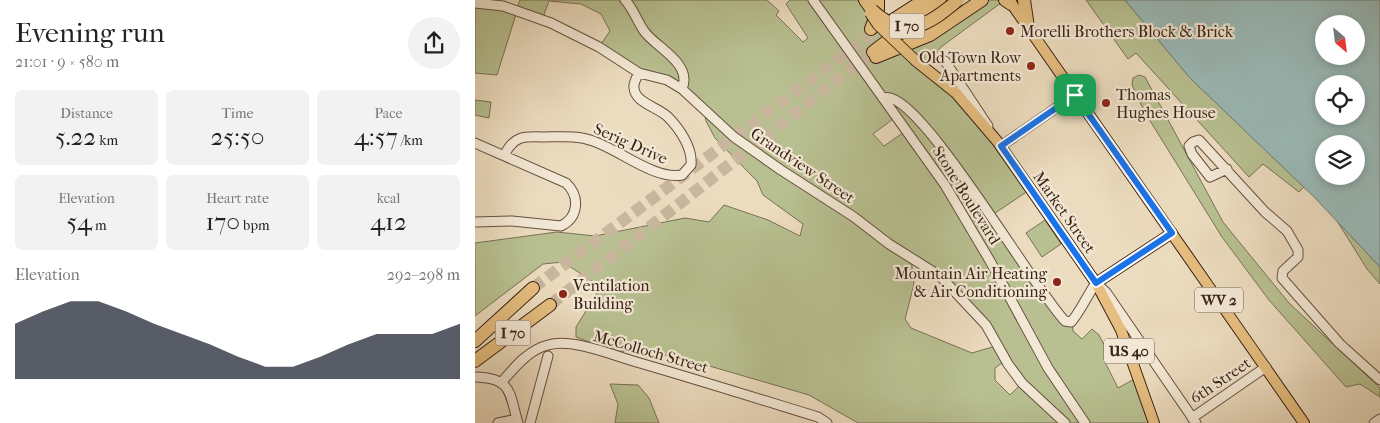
<!DOCTYPE html>
<html lang="en">
<head>
<meta charset="utf-8">
<style>
	:root { --surface:#fff; --page:#f2f2f2; --text:#222; --muted:#767676; --accent:#111827 }
	body { margin:0; font-family:"IM FELL French Canon",serif; background:var(--page); color:var(--text); height:100vh; display:flex; flex-direction:column; font-size:19px; white-space:nowrap }
	* { box-sizing:border-box; margin:0 }
	p { font-size:16px; color:var(--muted) }
	.icon { flex:none; width:28px; height:28px; fill:none; stroke:currentColor; stroke-width:2; stroke-linecap:round; stroke-linejoin:round }
	.map { position:relative; flex:1; overflow:hidden }
	.drawer { display:flex; flex-direction:column; background:var(--surface); width:475px }
	.drawer>* { flex:none }
	.needle { width:32px; rotate:152deg }
	.fabs { position:absolute; left:840px; top:15px; display:grid; gap:10px }
	.fabs a { display:grid; place-items:center; width:50px; height:50px; border-radius:50%; background:var(--surface); box-shadow:0 2px 8px #0003; font-size:25px }
	.pin { position:absolute; display:grid; place-items:center; width:42px; height:42px; color:#fff; margin:-21px; border-radius:10px; box-shadow:0 2px 8px #0006 }
	.round { display:grid; place-items:center; flex:none; width:52px; height:52px; border-radius:26px; background:var(--page) }
	.overview { display:flex; align-items:center; justify-content:space-between; height:85px; padding:0 15px }
	h1 { font-size:28px; font-weight:600; line-height:38px }
	.stats { display:grid; grid-template-columns:repeat(3,1fr); gap:8px; height:85px; padding:5px 15px }
	.stats div { display:grid; align-content:center; border-radius:8px; background:var(--page); text-align:center }
	.stats b { font-size:25px; font-weight:600 }
	.stats small { font-size:14px; font-weight:400 }
	.stats p { font-size:14px }
	.chart { height:140px; padding:10px 15px }
	.chart p { display:flex; justify-content:space-between }
	.chart svg { width:100%; height:90px; margin-top:5px; fill:var(--accent); opacity:.7 }
	main { display:flex; flex:1; min-height:0 }
	.map>svg:first-child { display:block }
</style>
</head>
<body>
<main>
<section class="drawer">
<div class="overview"><div><h1>Evening run</h1><p>21:01 · 9 × 580 m</p></div><a class="round"><svg class="icon" aria-label="share" viewBox="0 0 24 24"><path d="M12 15V3M7 8l5-5 5 5M5 13v7h14v-7"/></svg></a></div>
<div class="stats">
<div><p>Distance</p><b>5.22<small> km</small></b></div>
<div><p>Time</p><b>25:50</b></div>
<div><p>Pace</p><b>4:57<small> /km</small></b></div>
</div>
<div class="stats">
<div><p>Elevation</p><b>54<small> m</small></b></div>
<div><p>Heart rate</p><b>170<small> bpm</small></b></div>
<div><p>kcal</p><b>412</b></div>
</div>
<div class="chart"><p><span>Elevation</span>292–298 m</p>
<svg viewBox="0 0 160 44" preserveAspectRatio="none"><path d="M0 44V17L10 11L20 6L30 6L40 11L50 17L60 22L70 27L80 33L90 38L100 38L110 33L120 27L130 22L140 22L150 22L160 17V44z"/></svg>
</div>
</section>
<div class="map">
<svg width="905" height="423" viewBox="0 0 905 423">
	<rect width="100%" height="100%" fill="#ecdcbf"/>
	<filter id="stains"><feTurbulence type="fractalNoise" baseFrequency=".004" numOctaves="4"/><feColorMatrix values="0 0 0 0 .2 0 0 0 0 .09 0 0 0 0 .02 0 0 0 .5 -.17"/></filter>
	<radialGradient id="worn" r=".72"><stop offset=".6" stop-color="#630" stop-opacity="0"/><stop offset="1" stop-color="#630" stop-opacity=".3"/></radialGradient>
	<path fill="#b8c091" stroke="#797154" fill-rule="evenodd" d="M45,0H292L304,11L301,15L328,42L333,38L311,4L315,0H389L424,46L507,0H530L466,47L450,69L467,81L556,189L517,215L588,320H597L598,331L607,339L617,329L624,335L636,358L630,362L643,388L663,377L679,423H383L334,395L200,356L134,350L101,337V327L126,287L88,262L68,264L0,316V243L82,232L120,236L210,218L234,222L249,205L293,220L325,236L328,224L288,195L282,181L240,138L231,121L228,107L222,101L124,47L135,31L126,14L106,4L74,1L67,20L42,11L22,75L0,73V3L41,11ZM422,116L432,130L409,146L398,134ZM436,258L465,276L524,345L497,353L436,328L430,319L439,284ZM531,360L547,383L535,395L520,380V368Z
		M611,0H650L715,78L829,187L824,192L788,164L774,177L661,53L653,59Z
		M664,75L670,77L748,222L814,303L905,388V397L885,384L871,387L794,300L747,237L669,111L657,85L658,78Z
		M0,100L16,102L14,118L0,115Z
		M570,220L586,244L567,257L551,233Z
		M862,221L905,267V284L892,269Z
		M135,384L163,385L174,398L184,423H140L143,404Z"/>
	<path fill="#9abab8" stroke="#747d77" fill-rule="evenodd" d="M650,0H905V267L840,198L715,78ZM849,24H881V56H849ZM849,84H881V116H849ZM849,144H881V176H849Z"/>
	<g fill="none" stroke-linecap="round" stroke-linejoin="round">
		<path stroke="#c8b79d" stroke-width="12" stroke-dasharray="12 6" stroke-linecap="butt" d="M58,288L402,30
			M75,305L398,52"/>
		<g stroke="#665040" stroke-width="11">
			<path id="minor" d="M150,0C158,8 162,21 169,31C181,48 218,63 207,89
				M338,0L470,185L515,261L573,368L610,423
				M0,3L28,6L76,23L124,47L164,73L192,80L207,89L259,137L306,170L379,217L414,244L465,276L511,325L533,364L547,383L590,423
				M470,61L513,126
				M409,98C442,86 562,294 590,321L596,322C604,314 613,294 621,283L631,292L721,423
				M0,143L91,183C105,196 104,217 86,226L37,221L0,222
				M526,146L600,95
				M30,154C39,136 49,136 68,137C85,137 102,135 118,141C145,150 179,180 207,175L216,165C218,148 204,128 193,117C183,107 160,103 159,88C158,83 162,77 164,73
				M752,169L735,177L717,154L714,146L718,142L724,140L790,212L812,231L823,250V257L808,271L807,278L865,344L905,380
				M0,377C38,378 34,393 43,423
				M26,383C39,368 53,350 73,345C96,338 135,354 158,361C220,379 281,398 343,417L352,423
				M717,418L791,367
				M23,423L42,419
				M55,423L73,356
				M899,423L905,419"/>
		</g>
		<g stroke="#3a2216" stroke-width="12">
			<path id="major" d="M534,0L829,423
				M441,61L481,93L522,141L621,283L646,330L679,423
				M621,283L697,233"/>
		</g>
		<g stroke="#3a2216" stroke-width="14">
			<path id="highway" d="M390,0L397,10
				M530,0L536,4
				M549,0L553,27
				M407,27L449,0
				M396,29L403,10V0
				M398,52L465,0
				M401,57L455,35L507,0
				M0,341L58,288
				M0,361L75,305"/>
		</g>
		<use href="#minor" stroke="#f3e8d5" stroke-width="9"/>
		<use href="#major" stroke="#e6be80" stroke-width="10"/>
		<use href="#highway" stroke="#e6be80" stroke-width="12"/>
		<g stroke="#3a2216" stroke-width="12" stroke-linecap="butt">
			<path id="major-bridge" d="M395,13L403,25L441,61"/>
		</g>
		<g stroke="#3a2216" stroke-width="14" stroke-linecap="butt">
			<path id="highway-bridge" d="M397,10C430,41 454,25 483,0"/>
		</g>
		<use href="#major-bridge" stroke="#e6be80" stroke-width="10"/>
		<use href="#highway-bridge" stroke="#e6be80" stroke-width="12"/>
	</g>
	<g fill="none" stroke-linecap="round" stroke-linejoin="round">
		<g stroke="#fff" stroke-width="10">
			<path id="route" d="M600,95L697,233L621,283L526,146Z"/>
		</g>
		<use href="#route" stroke="#1a73e8" stroke-width="6"/>
	</g>
	<g fill="#8f2418" stroke="#f3e8d5" stroke-width="2">
		<circle cx="535" cy="31" r="5"/>
		<circle cx="556" cy="66" r="5"/>
		<circle cx="631" cy="103" r="5"/>
		<circle cx="582" cy="282" r="5"/>
		<circle cx="88" cy="294" r="5"/>
	</g>
	<g text-anchor="middle" stroke-width="4.5" stroke-linejoin="round" paint-order="stroke">
		<g fill="#f3e8d5" stroke="#725d4f" stroke-width="1">
			<rect x="414.5" y="13.5" width="35" height="25" rx="4"/>
			<rect x="720" y="287.5" width="48" height="25" rx="4"/>
			<rect x="20.5" y="320.5" width="35" height="25" rx="4"/>
			<rect x="629" y="338.5" width="50" height="25" rx="4"/>
		</g>
		<g font-size="15" font-weight="bold" fill="#3a2216">
			<text x="432" y="31">I 70</text>
			<text x="744" y="305">WV 2</text>
			<text x="38" y="338">I 70</text>
			<text x="654" y="356">US 40</text>
		</g>
		<g font-size="16" fill="#3a2216" stroke="#f3e8d5" text-anchor="start">
			<text x="545" y="37">Morelli Brothers Block &amp; Brick</text>
			<text x="546" y="63" text-anchor="end">Old Town Row<tspan x="546" dy="18">Apartments</tspan></text>
			<text x="641" y="100">Thomas<tspan x="641" dy="18">Hughes House</tspan></text>
			<text x="572" y="279" text-anchor="end">Mountain Air Heating<tspan x="572" dy="18">&amp; Air Conditioning</tspan></text>
			<text x="98" y="291">Ventilation<tspan x="98" dy="18">Building</tspan></text>
		</g>
		<g font-size="16" fill="#3a2216" stroke="#f3e8d5">
			<text transform="translate(156 143) rotate(24)" y="6">Serig Drive</text>
			<text transform="translate(328 165) rotate(34)" y="6">Grandview Street</text>
			<text transform="translate(492 195) rotate(58)" y="6">Stone Boulevard</text>
			<text transform="translate(590 212) rotate(55)" y="6">Market Street</text>
			<text transform="translate(176 351) rotate(16)" y="6">McColloch Street</text>
			<text transform="translate(745 380) rotate(-34)" y="6">6th Street</text>
		</g>
	</g>
	<rect width="100%" height="100%" filter="url(#stains)"/>
	<rect width="100%" height="100%" fill="url(#worn)"/>
</svg>
<div class="fabs">
<a><svg class="needle" viewBox="-14 -14 28 28"><path d="M0-13l5 13h-10z" fill="#e53935"/><path d="M0 13l5-13h-10z" fill="#767676"/></svg></a>
<a><svg class="icon" aria-label="locate" viewBox="0 0 24 24"><circle cx="12" cy="12" r="6"/><path d="M12 2v4M12 18v4M2 12h4M18 12h4"/></svg></a>
<a><svg class="icon" aria-label="layers" viewBox="0 0 24 24"><path d="M12 4l9 5-9 5-9-5zM3 14l9 5 9-5"/></svg></a>
</div>
<div class="pin" style="left:600px;top:95px;background:#1e9e55"><svg class="icon" aria-label="arrive" viewBox="0 0 24 24"><path d="M6 21V4h12l-3 4 3 4H6"/></svg></div>
</div>
</main>
</body>
</html>
